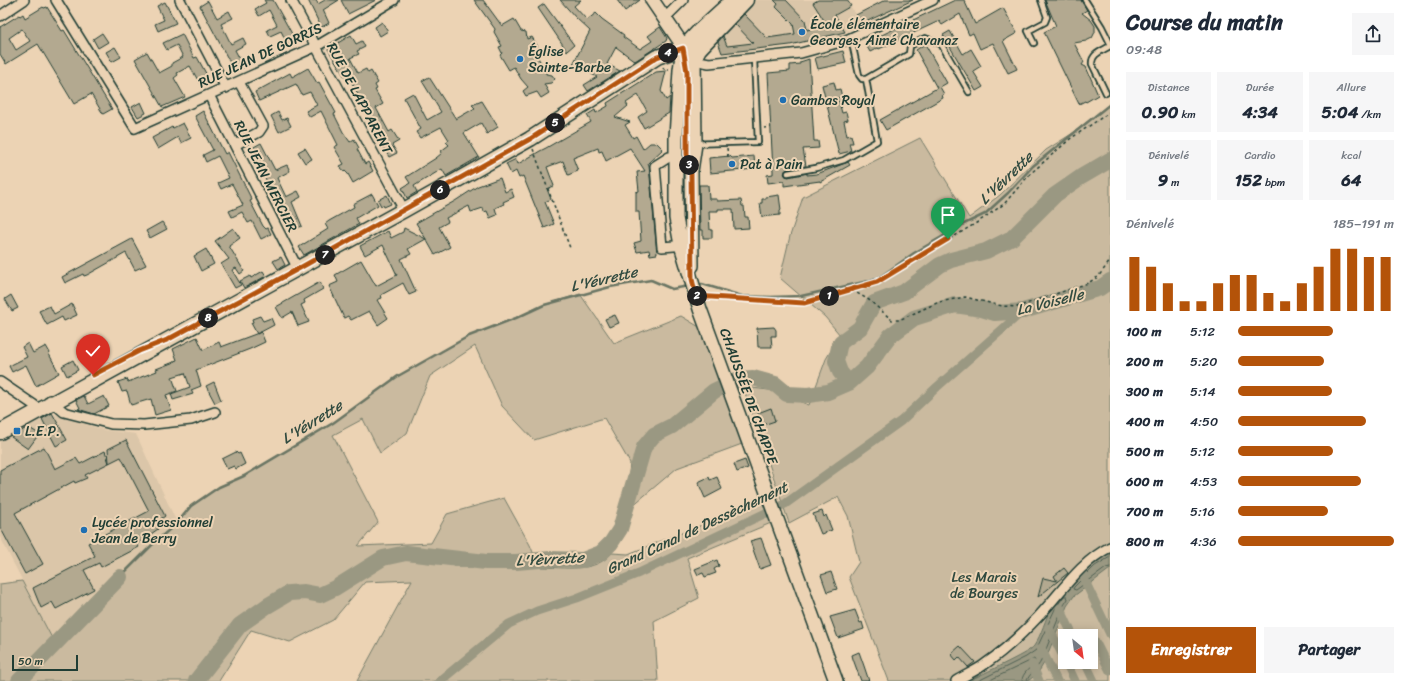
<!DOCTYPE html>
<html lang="fr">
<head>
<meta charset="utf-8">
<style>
	:root { --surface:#fff; --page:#f6f6f7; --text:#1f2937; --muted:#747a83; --accent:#b45309 }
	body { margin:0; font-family:Sriracha,sans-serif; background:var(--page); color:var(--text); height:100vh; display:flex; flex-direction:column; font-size:15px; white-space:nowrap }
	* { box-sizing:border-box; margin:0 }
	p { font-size:13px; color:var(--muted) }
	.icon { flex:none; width:22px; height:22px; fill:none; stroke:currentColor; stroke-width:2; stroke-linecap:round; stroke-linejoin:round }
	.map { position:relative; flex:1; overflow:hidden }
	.details { display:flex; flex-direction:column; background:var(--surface); width:300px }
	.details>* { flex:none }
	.needle { width:26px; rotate:151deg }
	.controls { position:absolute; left:1058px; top:629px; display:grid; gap:8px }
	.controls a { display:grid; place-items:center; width:40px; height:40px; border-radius:0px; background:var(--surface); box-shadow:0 2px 10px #0003; font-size:20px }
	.scale { position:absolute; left:12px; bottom:10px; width:66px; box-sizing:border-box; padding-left:4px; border:2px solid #1f3d34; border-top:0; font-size:11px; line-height:14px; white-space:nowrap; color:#1f3d34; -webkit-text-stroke:3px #ecd3b4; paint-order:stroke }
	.pin { position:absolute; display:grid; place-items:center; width:34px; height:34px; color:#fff; margin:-41px -17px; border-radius:50% 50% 50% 0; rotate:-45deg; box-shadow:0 0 4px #0007 }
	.pin .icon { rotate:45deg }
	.km { position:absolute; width:20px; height:20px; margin:-10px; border-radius:50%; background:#222; color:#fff; font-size:11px; line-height:20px; text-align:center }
	.round { display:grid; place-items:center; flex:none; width:42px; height:42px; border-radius:0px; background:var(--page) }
	.headline { display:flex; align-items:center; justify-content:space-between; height:68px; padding:0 16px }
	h1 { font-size:22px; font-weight:700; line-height:30px }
	.metrics { display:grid; grid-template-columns:repeat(3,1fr); gap:6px; height:68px; padding:4px 16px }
	.metrics div { display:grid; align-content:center; border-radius:0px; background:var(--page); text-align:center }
	.metrics b { font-size:17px; font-weight:700 }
	.metrics small { font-size:11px; font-weight:400 }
	.metrics p { font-size:11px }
	.chart { height:112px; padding:8px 16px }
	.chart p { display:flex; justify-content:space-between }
	.chart svg { width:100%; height:72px; margin-top:4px; stroke:var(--accent); stroke-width:6 }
	.primary-button { display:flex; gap:8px; margin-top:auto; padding:8px 16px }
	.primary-button a { flex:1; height:46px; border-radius:0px; background:var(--accent); color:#fff; font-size:16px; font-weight:700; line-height:46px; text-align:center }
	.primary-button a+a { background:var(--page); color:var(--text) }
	ul { padding:0 16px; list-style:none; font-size:13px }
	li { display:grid; grid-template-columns:64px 48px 1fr; align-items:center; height:30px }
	li i { height:10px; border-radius:5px; background:var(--accent) }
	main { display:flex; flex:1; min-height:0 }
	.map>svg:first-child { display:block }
</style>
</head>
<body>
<main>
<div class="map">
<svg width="1110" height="681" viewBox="0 0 1110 681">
	<rect width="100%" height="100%" fill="#ecd3b4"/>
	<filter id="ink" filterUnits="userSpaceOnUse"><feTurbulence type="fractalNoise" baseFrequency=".025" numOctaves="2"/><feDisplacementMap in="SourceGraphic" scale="8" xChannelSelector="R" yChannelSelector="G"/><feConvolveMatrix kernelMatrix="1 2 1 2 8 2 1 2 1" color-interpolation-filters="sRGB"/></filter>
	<g filter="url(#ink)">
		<path fill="#dbc6a9" d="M756,0H847L861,24L845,32L790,45L722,53L716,38Z
			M51,413L104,430L136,434L177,523L155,542L55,644L0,537V440Z"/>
		<path fill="#caba9f" stroke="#747c6a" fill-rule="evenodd" d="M1110,104V681H889L849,577L859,562L848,516L838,497L789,523L743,387L769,390L809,405L826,359L840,335L825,317L780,278L790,236L803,197L920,138L969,218L1000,195L1046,150L1073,133ZM1065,636H1091V662H1065Z
			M580,294L614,343L681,316L701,328L742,444L677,468L625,512L630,463L604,418L534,440L502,406L475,346L430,376L407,433L380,453L363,419L333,435L378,522L358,546L431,543L447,514L504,498L530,545L539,567C564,567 594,574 612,553L628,554L763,501L771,523L687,558L699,598L654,621L658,681H357L412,580L365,582L333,620L290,642L251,630L219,681H0V584L22,581L55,644L155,542L177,523L191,506L219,487L244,476L333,423L398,376L469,336L516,318L544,305Z"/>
		<path fill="#9a9882" stroke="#697463" d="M1110,553V569L1074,596L1067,606L1044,663L1038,673L1028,681H969C981,674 1028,654 1034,646C1042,634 1045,619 1052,606C1064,586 1090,565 1110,553Z"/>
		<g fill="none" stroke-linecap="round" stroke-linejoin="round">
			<path stroke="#506153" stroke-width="1" d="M1110,557L1095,566L1074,587L1073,589L1076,590L1106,568L1110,567
				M978,681L1026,657L1036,650L1055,609L1064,596H1067L1068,599L1064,605C1056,623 1049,643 1041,661C1038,668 1027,676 1027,681
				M988,681L1034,659L1035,661C1031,669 1022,672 1022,681"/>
			<path stroke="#697463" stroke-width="2.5" d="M698,285L702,284L742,296L771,297L801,296L877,279L914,253L964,224L985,214L1008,193L1033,166L1110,104
				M120,577L155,542L177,523L191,506L219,487L244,476L333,423L398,376L469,336L516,318L544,305L610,287L651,280L672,289L689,286"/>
			<path stroke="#9a9882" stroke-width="9" d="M1084,579L1110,634
				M1060,608L1073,636
				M1049,628L1065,660
				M1096,643L1110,671
				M1041,648L1057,681
				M1066,662L1075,681
				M1085,662L1094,681
				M1032,664L1039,681
				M440,681L509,624L537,611L577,598L639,573L785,504L901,421L937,387L1023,311"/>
			<path stroke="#9a9882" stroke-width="16" d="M849,383L840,372L836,361L839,347L841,342L860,328L874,303L904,292L940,265L951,260L986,251L1012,238L1055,195L1081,177L1110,160
				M19,681L120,577
				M196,681L240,625L267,606L289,593L304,592L320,595L335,588L383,558L406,553L486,562H516L550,559L583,560L601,553L611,543L620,529L644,447L654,435L672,426L714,391L739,379L753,378L775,384L787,394L808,395L828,392L849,383L867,367L890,336L914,318L955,305L982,309L995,313L1023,311L1100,288L1110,281"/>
		</g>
		<path fill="#b3a990" stroke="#1f3d34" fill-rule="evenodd" d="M264,0H273L296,41L288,45L281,31L270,36L267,30L277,25L269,10L259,16L255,9L266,3Z
			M308,0H316L318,4L325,0H339L323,10L329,23L322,27L320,25Z
			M341,0H376L348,14Z
			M474,0H483L502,26L514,19L521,31L526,32L527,39L532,37L541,52L536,54L541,63L537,65L546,71V74L552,75L555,79L551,83L544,84L549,93L541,98L537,92L526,96L523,91L528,87L521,79L514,67L509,70L500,55L502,53L499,47L502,46L494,32L495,29Z
			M560,0H581L574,6L587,20L596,13L602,19L624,35L623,37L640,49L652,41L648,36L660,27L667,38L666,41L635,61L616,47L607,64L620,71L588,91L584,85L597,77L573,64L590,31L576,18Z
			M617,0H640L625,11Z
			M774,0H786L805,20L807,30L827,25L813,3L818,0H847L851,6L835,15L845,32L790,45L722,53L718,42L723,36L727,46L753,43L735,24L744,14L767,38L795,34L793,24L776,7L778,4Z
			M885,0H913L861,24L856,15Z
			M955,0H964L975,24L1003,8L1017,33L1003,41L1017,69L1008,73L993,43L980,49L973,33L969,35L960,14L942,25L939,21L937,22L879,49L878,48L870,52L865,43Z
			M1045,0H1081L1087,10L1082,13L1091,20L1095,26V32L1092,38L1086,41L1074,43L1084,62L1082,65L1086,67L1098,95L1086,102L1085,101L1079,104L1044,32L1056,26Z
			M208,1L217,18L229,11L231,15L233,18L221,24L231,44L243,38L246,44L235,50L244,67L235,72L200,6Z
			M165,2L176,23L158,31L155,24L164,20L157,6Z
			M544,4L574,45L567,51L538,8Z
			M43,7L44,8L47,7L62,31L64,30L112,109L103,114L91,94L74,104L38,44L6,64L0,54V27L19,15L20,16L23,14L25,18ZM22,29L30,41L16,50L9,38Z
			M382,22L388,31L380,36L375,27Z
			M950,31L963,54L971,49L981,66L973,71L983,87L976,91L943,35Z
			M102,33L108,42L98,48L93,39Z
			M182,34L194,58L197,57L209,79L200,84L190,66L177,73L178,75L174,78L185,97L162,107L135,59L147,52L159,73L172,66V63L183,57L177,45L167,50L163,43Z
			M351,35L356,44L362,41L365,47L357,51L359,54L350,58L358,73L366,69L368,73L371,71L378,83L375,85L377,89L375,90L383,104L376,108L389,132L392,130L399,141L392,145L397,153L389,157L378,138L380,137L351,81L348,82L328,49Z
			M925,44L947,83L940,87L944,94L942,95L943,98L886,130L880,120L937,88L916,50Z
			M115,47L121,57L112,62L106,52Z
			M843,51L846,63L818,69L815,58Z
			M809,59L814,141H818L819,148L803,149L806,166L787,169L784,174L788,177L807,173V175L817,174L848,162L850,165L820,182V181L784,186V181L768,183L767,175L773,174V171L768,73L790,71V65L800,64V62Z
			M308,68L317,83L319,82L336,113L334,114L343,132L350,142L354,139L359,148L357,149L365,164L368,162L373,171L353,183L348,174L345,171L344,172L340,166L344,164L334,147L338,145L321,111L310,117L306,111L317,105L310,92L302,95L296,84L259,101L255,92L290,73L292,77Z
			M666,71L661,91L666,100L670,97L669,113L644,128L638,117L647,111L638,95L626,103L628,106L615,117L630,122L625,125L633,138L636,136L643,149L650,143H654L656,142L663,149L648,163L649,165L657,254L650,255L649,250L637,252L634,243L641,241L639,212H636V192L639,191L637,172L645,171L630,148L606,161L602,151L599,152L598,148L573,158L578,171L568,175L563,161L547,167L554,186L547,189L551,199L545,202L554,224L544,228L523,176L519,178L516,171L511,174L506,164L516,159L518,164L540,151L546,148L591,122L587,115L595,110L596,113L608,106L607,103L656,72Z
			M429,77L456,119L475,108L472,105L482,101L498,127L487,134L481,123L464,133L479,157L446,176L442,169L414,186L417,192L407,198L402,188L410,183L406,177L436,158L442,153L441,151L449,145L446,142L449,140L441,127L420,138L416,132L421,129L404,98L413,93L427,120L441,112L422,81Z
			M834,82L836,90L840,89L842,97L838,98L842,113L846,112L848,120L844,121L847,136L851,135L853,143H849L851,151L839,154L822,85Z
			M141,102L146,113L138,117L132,107Z
			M203,111L225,154L228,152L252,200L250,201L263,226L266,229L268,228L271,234L261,239L252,221L248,223L242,212L232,217L229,211L243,205L232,184L221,189L218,183L229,178L218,156L206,162L203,155L213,150L195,116Z
			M278,112L282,120L287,118L291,126L279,132L271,116Z
			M183,123L191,138L181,143L178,137L158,149L152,138L172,127L173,128Z
			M261,143L275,170L287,165L290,171L277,178L286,197L298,191L301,197L292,202L302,226L295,229L281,201L278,203L260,168L263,166L257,153L255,154L252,148Z
			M305,148L312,159L305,163L298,152Z
			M730,156L732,158L754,156L755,169L710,173L709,158Z
			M500,178L505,192L511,189L514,197L503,202L504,204L495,208L497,215L490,218L487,211L484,212L483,208L471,212L469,206L446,218L448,222L439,227L450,247L435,255L426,239L408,249L411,254L401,259L416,292L409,295L403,283L381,295L382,298L377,300L388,318L378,325L369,311L351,320L348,316L344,318L329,286L338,282L335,275L361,260L376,286L397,275L383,245L365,255L360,246L388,231L391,238L403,232L404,228L426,239L416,223L455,201L478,186Z
			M699,185H708L709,199H717V201L741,200L742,206H744L745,217H748L749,228L734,229L733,209H718V211H709L710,230H712V238H703V230H700Z
			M372,194L378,205L356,218L359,224L304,255L299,247L328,229L325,224L329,221L354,207L353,204Z
			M387,195L391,204L384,207L383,205L381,206L378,200Z
			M779,195L781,210L780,211V215L762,217L760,203H762V199H766V197Z
			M162,222L167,229L150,238L146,231Z
			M233,228L240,238L229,246L244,271L240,274L236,268L232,270L241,285L235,288L221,264L229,259L215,241Z
			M132,239L146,265L135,270L126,253L87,275L84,276L83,274L65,283L62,277Z
			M206,249L214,264L201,271L194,256Z
			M281,257L285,265L278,269L273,261Z
			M263,271L266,276L244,288L240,281L250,276L251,278Z
			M320,282L323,289L304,300L305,303L301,305L309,322L298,326L292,312L282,318L276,307Z
			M11,295L18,308L12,311L5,299Z
			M72,304L77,315L64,321L62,317L47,325L39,311L50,306L54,314Z
			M615,315L619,323L609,327L605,319Z
			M260,316L263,321L271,318L274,325L257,334L251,323L253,322L252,319Z
			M774,327L776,330V336H771L772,347H758L757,328Z
			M261,332L265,342L250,349L196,370L201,386L191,390L193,394L173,400L171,394L190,387L185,373L172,377L177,391L166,395L171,410L155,415L151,399L131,405L127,391L122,392L118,382L127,379L128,382L157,371L156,369L174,362V361L177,360L173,349L197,337L203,350L219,342L221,347Z
			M28,343L33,353L46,346L50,353L49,354L59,373L36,386L26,365L12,372L9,366L27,357L22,347Z
			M73,360L78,370L67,376L62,366Z
			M214,382L221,400L215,403L206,386Z
			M84,396L88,404L104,396L109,406L94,414L78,409L80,408L76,400Z
			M771,408L775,421L763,425L758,413Z
			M52,413L67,440L56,446L42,419Z
			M28,427L39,434L28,449L11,437Z
			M126,440L165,516L157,522L159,525L156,526L158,529L137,544L139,547L101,567L99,563L84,570L94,589L56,609L52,602L41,608L33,588L95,556L88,543L149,511L121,457L85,475L87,478L75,483L74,481L15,513L43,564L25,574L0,527V470L44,447L55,469L76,458L80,464L105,451L109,463L108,449Z
			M236,452L238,454L240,453L245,464L236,469L234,466L227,469L222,459Z
			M745,460L748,468L737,472L734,464Z
			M709,477L710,480L717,477L722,489L705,498L698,482Z
			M822,511L824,517L826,515L832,530L821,534L813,514Z
			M761,538L771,565L760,569L750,541Z
			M717,560L719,566L714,569L716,573L705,577L703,573L698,575L695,569Z
			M1064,568L1068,573L1038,597L1043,578L1057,581L1054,576Z
			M831,572L837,589L827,592L821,575Z
			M855,610L860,623L862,622L864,629L838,638L830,617Z
			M960,646L975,662L968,667L959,657L956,660L951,654Z
			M859,652L864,666L869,681H861L853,659L852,655Z"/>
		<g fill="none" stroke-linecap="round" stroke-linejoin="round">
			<g stroke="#1f3d34" stroke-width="8">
				<path id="lane" d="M1085,0L1102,27L1110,43
					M1034,43L1028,31L1045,22L1047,17L1041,0
					M866,79L909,54L910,46L925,38L941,44L969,92
					M1106,93L1092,64C1091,54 1102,51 1110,46
					M687,144L758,142L754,59
					M788,173L816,168L844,160L877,141L866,79H862L859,75L851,38"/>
			</g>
			<g stroke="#1f3d34" stroke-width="12">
				<path id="street" d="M56,0L135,128L317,46L394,0
					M180,0L226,88
					M291,0L404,210
					M0,16L24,0
					M665,18L683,0
					M694,60L709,63L801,53L844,41L933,0
					M209,95L298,269
					M235,145L259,132L263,126L239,82
					M676,157H669L655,166L662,247L686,245
					M0,382L34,405L39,411
					M50,400L64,412L111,424L144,425L191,420L215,412
					M956,681C965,675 976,671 985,664C1004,651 1022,634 1038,617C1061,593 1079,563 1110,547"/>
			</g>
			<g stroke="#1f3d34" stroke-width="16">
				<path id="secondary" d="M652,0L688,53
					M683,48L680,70L676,138V218L681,245L700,309L836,681
					M692,266L691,171L695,144L694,60L700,48"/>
			</g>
			<g stroke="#1f3d34" stroke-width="17">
				<path id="primary" d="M683,48L699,31L733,0
					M0,432L404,210L530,139L657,57L683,48H700L746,0"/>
			</g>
			<path stroke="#1f3d34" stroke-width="1.5" stroke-dasharray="3 3" stroke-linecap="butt" d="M663,67L664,69H669
				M764,128L771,127
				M727,148L728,157
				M533,149L570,248
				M852,290L869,300L892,320H899L939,302L965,297L1002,306L1017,307L1088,283L1098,277L1110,261
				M707,296L804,303L877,283L978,222L1004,204L1030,174L1070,139L1110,112"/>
			<use href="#lane" stroke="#ecd3b4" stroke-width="4.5"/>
			<use href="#street" stroke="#ecd3b4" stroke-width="9"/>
			<use href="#secondary" stroke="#ecd3b4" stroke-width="13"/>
			<use href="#primary" stroke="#ecd3b4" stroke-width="14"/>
		</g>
	</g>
	<g fill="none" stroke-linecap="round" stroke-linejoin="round" filter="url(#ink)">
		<g stroke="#fff" stroke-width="8">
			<path id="route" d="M93,375L139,351L167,340L298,269L530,139L657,57L683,48L687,72V154L691,171L692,279L696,296L804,303L877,282L948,239"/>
		</g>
		<use href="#route" stroke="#b45309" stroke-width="5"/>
	</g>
	<g fill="#1f6fb2" stroke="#ecd3b4" stroke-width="1.5">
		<circle cx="802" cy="32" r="4"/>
		<circle cx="520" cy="59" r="4"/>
		<circle cx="783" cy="100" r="4"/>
		<circle cx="732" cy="164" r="4"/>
		<rect x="13" y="427" width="8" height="8" rx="2"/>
		<circle cx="84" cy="530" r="4"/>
	</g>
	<g text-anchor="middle" stroke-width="4" stroke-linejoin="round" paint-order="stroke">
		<g font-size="14" fill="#1f3d34" stroke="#ecd3b4" text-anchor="start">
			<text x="810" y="29">École élémentaire<tspan x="810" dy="16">Georges, Aimé Chavanaz</tspan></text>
			<text x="528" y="56">Église<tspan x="528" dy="16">Sainte-Barbe</tspan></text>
			<text x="791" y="105">Gambas Royal</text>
			<text x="740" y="169">Pat à Pain</text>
			<text x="25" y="436">L.E.P.</text>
			<text x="92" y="527">Lycée professionnel<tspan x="92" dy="16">Jean de Berry</tspan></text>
		</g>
		<g font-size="14" fill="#1f3d34" stroke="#ecd3b4">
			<text transform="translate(260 55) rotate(-25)" y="5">RUE JEAN DE GORRIS</text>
			<text transform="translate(360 98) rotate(62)" y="5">RUE DE LAPPARENT</text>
			<text transform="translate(266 176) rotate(63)" y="5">RUE JEAN MERCIER</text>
			<text transform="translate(749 396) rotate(70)" y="5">CHAUSSÉE DE CHAPPE</text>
		</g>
		<g font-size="14" fill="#304a3f" stroke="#ecd3b4">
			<text x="984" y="582">Les Marais<tspan x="984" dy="16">de Bourges</tspan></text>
		</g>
		<g font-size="15" font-style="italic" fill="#314b40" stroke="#ecd3b4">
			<text transform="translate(1006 178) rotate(-44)" y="5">L'Yévrette</text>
			<text transform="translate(604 279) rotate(-13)" y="5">L'Yévrette</text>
			<text transform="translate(1050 302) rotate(-14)" y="5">La Voiselle</text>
			<text transform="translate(312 422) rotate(-32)" y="5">L'Yévrette</text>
			<text transform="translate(697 528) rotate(-25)" y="5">Grand Canal de Dessèchement</text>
			<text transform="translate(550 559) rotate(-3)" y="5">L'Yèvrette</text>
		</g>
	</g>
</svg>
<div class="controls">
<a><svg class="needle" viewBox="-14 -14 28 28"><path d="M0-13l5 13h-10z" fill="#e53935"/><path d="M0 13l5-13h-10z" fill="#747a83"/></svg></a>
</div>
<div class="scale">50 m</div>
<div class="pin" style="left:948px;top:239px;background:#1e9e55"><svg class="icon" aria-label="arrive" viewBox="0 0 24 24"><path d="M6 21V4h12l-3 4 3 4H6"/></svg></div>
<div class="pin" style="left:93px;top:375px;background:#d93025"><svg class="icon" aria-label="check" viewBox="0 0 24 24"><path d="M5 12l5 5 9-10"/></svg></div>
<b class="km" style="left:829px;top:296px">1</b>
<b class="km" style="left:697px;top:296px">2</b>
<b class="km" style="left:689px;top:165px">3</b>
<b class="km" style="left:668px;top:53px">4</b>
<b class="km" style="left:555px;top:123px">5</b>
<b class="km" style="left:440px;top:190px">6</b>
<b class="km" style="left:325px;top:255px">7</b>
<b class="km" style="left:208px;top:318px">8</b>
</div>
<section class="details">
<div class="headline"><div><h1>Course du matin</h1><p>09:48</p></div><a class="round"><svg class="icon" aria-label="share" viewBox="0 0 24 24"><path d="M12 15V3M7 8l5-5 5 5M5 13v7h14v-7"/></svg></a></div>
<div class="metrics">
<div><p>Distance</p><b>0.90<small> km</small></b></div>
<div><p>Durée</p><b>4:34</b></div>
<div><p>Allure</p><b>5:04<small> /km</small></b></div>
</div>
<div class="metrics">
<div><p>Dénivelé</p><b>9<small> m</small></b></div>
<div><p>Cardio</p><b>152<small> bpm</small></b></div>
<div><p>kcal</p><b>64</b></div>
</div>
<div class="chart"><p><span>Dénivelé</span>185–191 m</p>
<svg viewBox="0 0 160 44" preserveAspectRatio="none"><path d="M5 44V11M15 44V17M25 44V27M35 44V38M45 44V38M55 44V27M65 44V22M75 44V22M85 44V33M95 44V38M105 44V27M115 44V17M125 44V6M135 44V6M145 44V11M155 44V11"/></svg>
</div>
<ul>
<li><b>100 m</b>5:12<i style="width:61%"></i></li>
<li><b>200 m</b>5:20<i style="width:55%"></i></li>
<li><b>300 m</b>5:14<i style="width:60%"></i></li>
<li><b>400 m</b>4:50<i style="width:82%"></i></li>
<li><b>500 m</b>5:12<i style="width:61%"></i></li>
<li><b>600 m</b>4:53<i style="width:79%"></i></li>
<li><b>700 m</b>5:16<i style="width:58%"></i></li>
<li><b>800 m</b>4:36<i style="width:100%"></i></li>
</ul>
<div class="primary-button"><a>Enregistrer</a><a>Partager</a></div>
</section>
</main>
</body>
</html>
